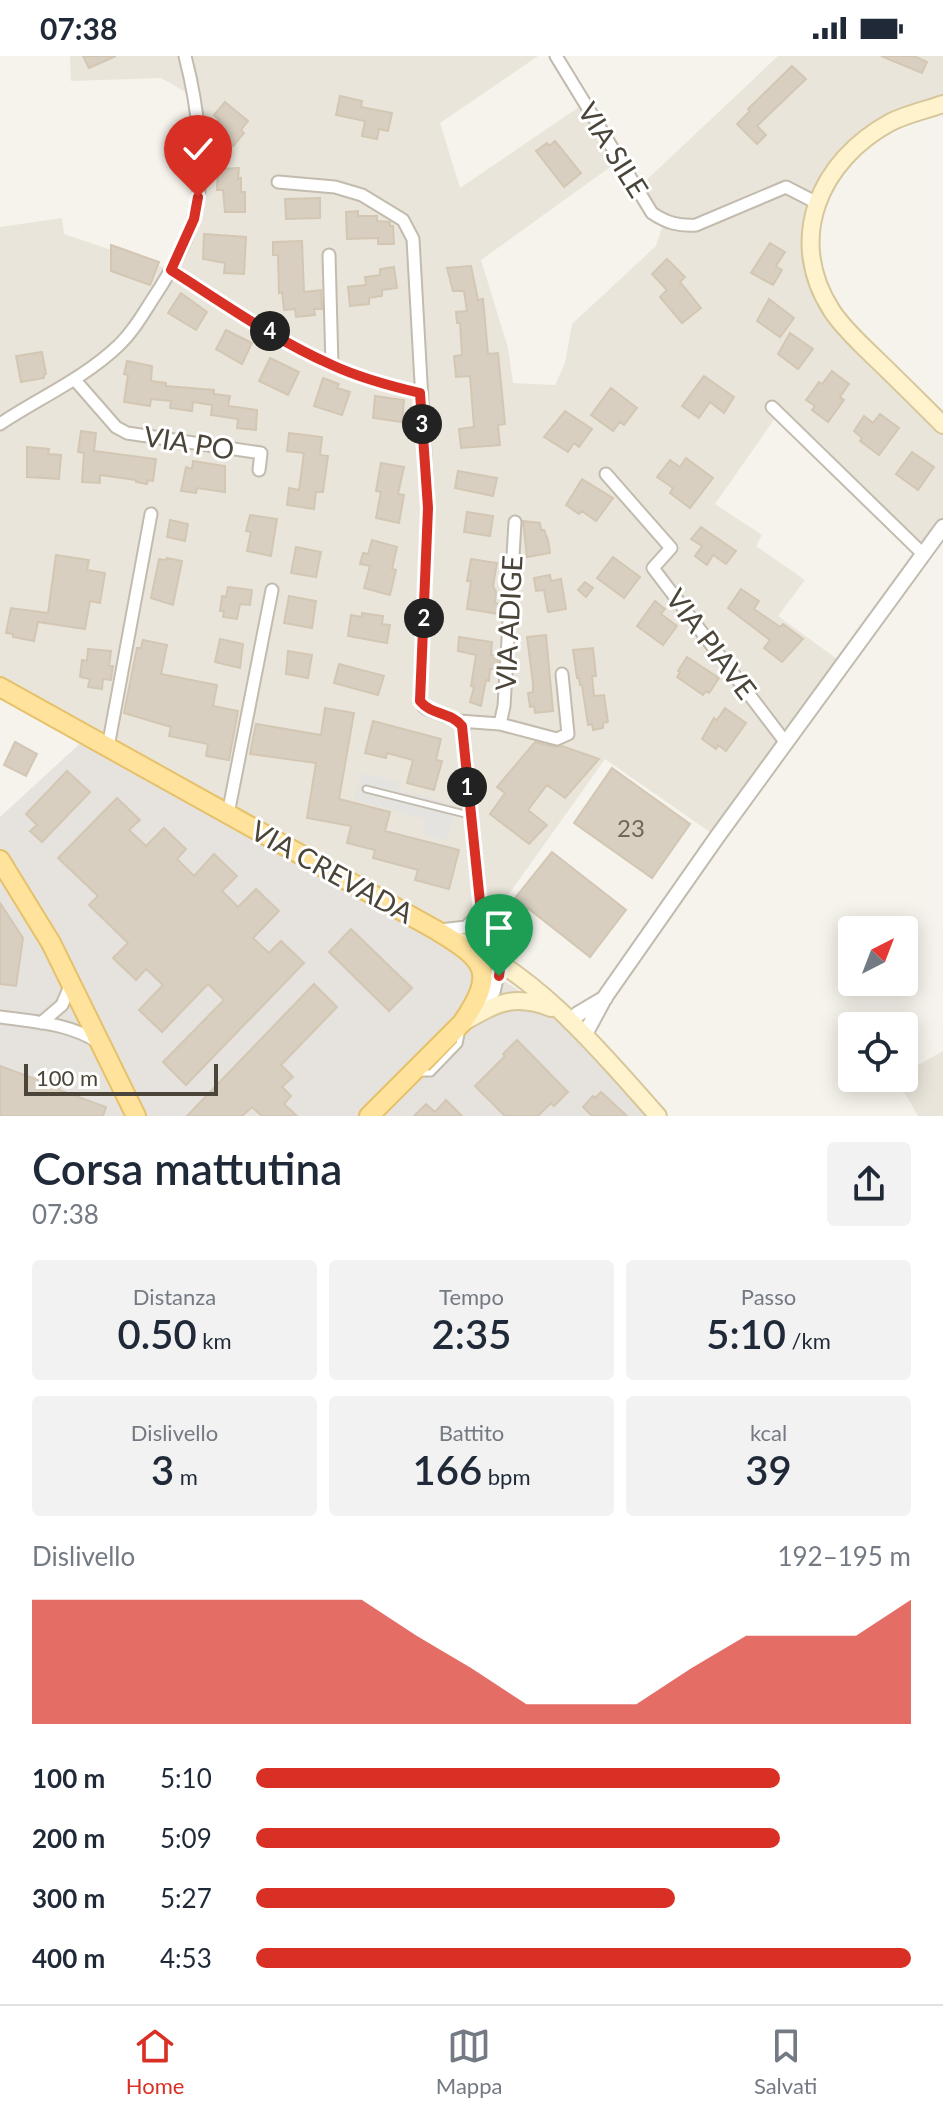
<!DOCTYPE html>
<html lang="it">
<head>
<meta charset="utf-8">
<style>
	:root { --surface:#fff; --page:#f2f2f3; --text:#1f2937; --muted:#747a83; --line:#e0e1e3; --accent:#d93025 }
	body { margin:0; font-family:Lato,sans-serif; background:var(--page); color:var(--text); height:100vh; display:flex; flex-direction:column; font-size:30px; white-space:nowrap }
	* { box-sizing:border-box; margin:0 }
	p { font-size:26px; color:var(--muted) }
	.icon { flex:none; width:44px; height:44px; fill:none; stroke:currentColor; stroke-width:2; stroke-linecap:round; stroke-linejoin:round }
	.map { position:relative; height:1060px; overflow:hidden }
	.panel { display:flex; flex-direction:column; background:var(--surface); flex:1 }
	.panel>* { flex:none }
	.needle { width:52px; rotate:42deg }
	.fabs { position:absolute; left:838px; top:860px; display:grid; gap:16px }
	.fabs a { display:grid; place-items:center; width:80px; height:80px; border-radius:8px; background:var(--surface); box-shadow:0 4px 20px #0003; font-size:40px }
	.scale { position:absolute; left:24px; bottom:20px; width:194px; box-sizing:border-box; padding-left:8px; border:4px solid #4b4439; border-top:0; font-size:22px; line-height:28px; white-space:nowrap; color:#4b4439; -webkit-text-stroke:6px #fff; paint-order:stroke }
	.pin { position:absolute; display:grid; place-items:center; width:68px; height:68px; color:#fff; margin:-82px -34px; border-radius:50% 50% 50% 0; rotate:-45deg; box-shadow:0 0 8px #0007 }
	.pin .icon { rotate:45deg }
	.km { position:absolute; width:40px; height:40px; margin:-20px; border-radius:50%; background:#222; color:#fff; font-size:22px; line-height:40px; text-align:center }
	.round { display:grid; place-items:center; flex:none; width:84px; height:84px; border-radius:8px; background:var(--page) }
	.headline { display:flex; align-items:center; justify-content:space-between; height:136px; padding:0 32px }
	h1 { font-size:44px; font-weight:600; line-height:60px }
	.metrics { display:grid; grid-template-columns:repeat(3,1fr); gap:12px; height:136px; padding:8px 32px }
	.metrics div { display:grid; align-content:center; border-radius:8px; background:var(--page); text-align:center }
	.metrics b { font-size:40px; font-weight:600 }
	.metrics small { font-size:22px; font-weight:400 }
	.metrics p { font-size:22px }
	.chart { height:224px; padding:16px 32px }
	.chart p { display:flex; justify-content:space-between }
	.chart svg { width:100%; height:144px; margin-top:8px; fill:var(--accent); opacity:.7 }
	ul { padding:0 32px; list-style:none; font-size:26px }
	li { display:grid; grid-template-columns:128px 96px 1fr; align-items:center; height:60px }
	li i { height:20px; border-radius:10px; background:var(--accent) }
	.status { display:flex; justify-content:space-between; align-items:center; height:56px; padding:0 40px; background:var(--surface); direction:ltr }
	.status svg { height:22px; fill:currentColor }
	.tabs { display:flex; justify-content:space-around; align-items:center; height:112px; border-top:2px solid var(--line); background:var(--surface); font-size:22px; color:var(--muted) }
	.tabs a { display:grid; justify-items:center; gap:4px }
	.tabs .current { color:var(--accent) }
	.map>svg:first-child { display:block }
</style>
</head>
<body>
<div class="status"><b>07:38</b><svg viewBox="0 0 49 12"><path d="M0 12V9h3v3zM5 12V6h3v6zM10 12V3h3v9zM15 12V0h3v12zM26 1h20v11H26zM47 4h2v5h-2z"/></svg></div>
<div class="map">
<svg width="943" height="1060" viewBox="0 0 943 1060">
	<rect width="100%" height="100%" fill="#f6f3ec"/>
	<path fill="#eae5da" d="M70,0H538L440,67L460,132L585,47L620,104L481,204L508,292L513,327L555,329L565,307L572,268L656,190L664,165L637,133L778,0H943V47L893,66L844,103L810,180L833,257L943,369V471L923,498L778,358L715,448L762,479L756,490L805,524L778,560L844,608L717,781L605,703L496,856L485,863L436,874L0,631V171L62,162L64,178L171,214L198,141L193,40L161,22L71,25Z
		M943,995V1060H918L896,1022H904V1017Z"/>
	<path fill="#e6e2dd" d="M86,682L461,897L547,953L609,1012L651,1060H0V761Z"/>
	<path fill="#e5e3e0" d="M361,717L399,726L398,734L456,749L447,785L422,778L425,763L354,744Z"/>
	<path fill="#d8cfc1" stroke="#d3c7b4" stroke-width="2" d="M83,0H116L89,12Z
		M881,0H914L927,6L922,17Z
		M792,10L806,23L757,70L766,79L757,88L737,68L750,55L748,53Z
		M340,40L362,45L361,51L392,57L388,75L379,73L377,83L362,80L365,65L336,59Z
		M225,46L248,65L241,74L244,77L233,90L212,72L219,64L214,59Z
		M555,85L581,117L564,131L536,95L547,87L549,90Z
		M239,112L238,123L241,122V136H245V156H225L223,134H217L218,113Z
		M320,142V162L286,163L285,143Z
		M358,155V160H377V165L390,166V170H393L394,188H378V182L347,183L346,156Z
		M204,178L246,181L244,218L224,217L225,207L203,203Z
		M302,185L304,236L321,234L322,253H314L315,259L296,261L295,253L284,254L282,236L279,237L278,199H273V186Z
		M770,187L785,196L776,210L782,214L773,229L751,217Z
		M111,189L159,206L150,229L111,215Z
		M667,203L685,221L680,226L701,252L682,267L660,241L667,234L652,218Z
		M471,210L478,244L483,243L488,298L498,297L505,368L498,369L500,389L461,392L459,373L474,371L470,320L456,321L454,300L462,299L460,267H457L456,256L467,255L464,235H453L447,212Z
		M394,211L397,232L382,234V240L369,242V248L350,250L348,231L366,229L365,221L380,219V213Z
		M181,237L207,256L196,274L168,257Z
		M769,243L794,262L780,281L757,265Z
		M226,274L252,287L242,308L216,293Z
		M790,277L813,293L798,313L778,298Z
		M42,296L46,318L44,319V322L21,326L16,300Z
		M270,302L299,316L288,339L259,325Z
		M127,305L152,310L151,325L166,327V330L214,334V338L230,340L228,350L257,354L256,374L237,372L238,363L211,359L212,349L193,346L192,355L170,352L171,345L151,343L150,350L124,346L128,319L124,318Z
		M832,315L849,328L840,341L844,344L828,366L812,354L815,350L806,344L819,326L822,328Z
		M704,320L734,341L724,357L710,346L699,362L682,350Z
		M323,322L339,328L337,332L350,336L342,359L314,350Z
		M611,332L637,352L624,369L620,366L613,375L591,359Z
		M375,340L404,344L402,366L373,362Z
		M565,355L592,373L579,391L574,387L568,396L544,381Z
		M880,358L899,372L879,399L860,385L862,382L854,375L864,360L873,367Z
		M81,375L96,377L94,395L156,403L153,425L148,424L147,428L136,426V424L100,419V427L82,426L84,397L78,396Z
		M289,377L322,381L320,399L328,400L323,436H316L314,453L287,449L289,432L299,434L304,397L287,395Z
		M27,391L49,393L48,398L61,399L59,423L27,421Z
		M912,396L934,411L918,434L896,418Z
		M686,402L713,422L690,452L670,437L673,432L657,421L670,404L680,411Z
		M193,405L225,410V436L197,432L196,437L181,435L186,411L192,413Z
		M381,407L404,411L398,438L404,439L399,467L376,462L381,436L376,435Z
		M458,415L497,422L493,440L455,432Z
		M582,423L613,442L596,465L582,455L579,458L566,449Z
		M467,456L493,460L490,480L464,476Z
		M250,459L277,463L271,500L247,495L251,476L246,475Z
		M170,464L188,468L185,485L167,481Z
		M523,465L540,467L541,474H544L548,484L550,497L527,501Z
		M701,471L736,495L726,508L713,499L707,509L695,500L702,490L691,483Z
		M372,484L397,491L392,513L396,514L390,539L364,532L370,510L360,508L363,497L368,498Z
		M296,491L321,496L316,521L291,517Z
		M56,499L89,504L87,514L105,517L100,547L90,545L85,573L38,566L34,585L13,581V578L6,577L11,552L48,557Z
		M613,501L640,521L624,542L597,522Z
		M167,502L182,505L173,549L151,542L159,503L166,504Z
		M471,503L497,507L493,530L496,536L495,547L501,548L499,558L467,553L471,525H467Z
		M550,519L551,525L561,523L566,553L548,556L544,534L536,535L534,522Z
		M585,526L593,532L586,541L578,534Z
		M228,531L252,534L250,549L240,548L237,563L223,561L224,555H220L222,540L226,541Z
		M741,533L759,545L754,553L780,571L783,568L803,583L782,606L764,592L770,584L728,552Z
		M289,540L316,545L312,572L284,567Z
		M655,545L665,553L661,558L677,570L663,589L637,570Z
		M362,557L383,560L382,568L390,569L387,587L348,580L351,559L362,561Z
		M546,579L553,655L535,657L534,650L530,651L528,637L533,636V627L527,581Z
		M459,581L492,586L491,599L498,600V613H490L489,625L486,624L481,650L470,646L474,631L471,630L476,599L458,595Z
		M220,583L243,588L240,612L215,606Z
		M143,584L167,589L161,618L217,629L213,650L238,655L229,704L206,700L208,688L169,680L171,671L124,657L137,592H141Z
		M593,592L596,620H592L594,640L604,639L608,666L603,667V672L593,674L592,668L588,669L582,629H580L579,622H577L573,594Z
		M88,593L111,595L109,610H113L111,624L103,623L102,633L88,631L90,623L80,621L82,604L87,605Z
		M288,595L312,599L308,622L286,618Z
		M687,601L719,622L709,637L706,635L703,639L677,621L680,616L678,615Z
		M339,608L384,620L378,639L334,627Z
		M325,652L354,657L339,743L390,756L385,775L459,794L449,833L415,824L418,814L373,802L375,794L347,787L351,770L307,762L316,707L250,698L256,668L321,679Z
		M725,652L746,667L726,695L718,689L716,693L702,683L714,662L717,664Z
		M373,665L441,683L436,704L442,705L434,734L407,727L413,704L387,697L386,702L365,697Z
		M15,686L37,698L26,720L4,709Z
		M535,686L555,691L562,690L599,703L565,742L547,729L528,754L547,769L529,788L490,758L505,737L497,731Z
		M612,712L690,768L652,822L574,767Z
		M67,715L90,736L42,786L30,775L37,769L26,758Z
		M117,742L140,764L129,774L146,790L164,772L186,793L177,803L194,820L214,798L237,820L222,835L238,851L256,833L279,855L253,882L269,897L281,885L304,907L186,1029L163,1006L224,944L208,928L162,976L139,954L163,929L146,913L136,924L113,902L128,887L89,849L98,840L58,802Z
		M552,796L626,854L590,901L515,842Z
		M0,847L23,882L16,930L0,928Z
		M351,873L412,932L389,955L329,896Z
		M314,928L337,951L281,1009L293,1021L282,1031L291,1040L284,1048L297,1060H262L252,1051L242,1060H187Z
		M517,984L568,1036L554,1050L551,1047L538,1060H505L475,1030L505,1000L503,998Z
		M0,1010L43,1026L47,1018L63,1024L59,1034L106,1051L103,1060H0Z
		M601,1036L627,1060H592L583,1051L593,1040L595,1042Z
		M446,1044L462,1060H414L426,1048L435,1056Z"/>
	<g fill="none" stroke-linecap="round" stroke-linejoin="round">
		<g stroke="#c2bbae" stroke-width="9">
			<path id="service" d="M366,733L469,759
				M419,1017H431L459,988L461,978"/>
		</g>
		<g stroke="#c2bbae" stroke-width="15">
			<path id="minor" d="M556,0L652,157C667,167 678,170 696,169L786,131L817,147
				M278,126L335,131L362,139L403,164L413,183L428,452L420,641L423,650L427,653L459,665L500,668L504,650L515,466
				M329,199L332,309
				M171,214C223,247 275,283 332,309C360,322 390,330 420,337
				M75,324L116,371L127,377L261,397L259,414
				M772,351L923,498
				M0,368C39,342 83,323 118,290C133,276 143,258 154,241C170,217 184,192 193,164C208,118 197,46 185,0
				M606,418L671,492L653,512L786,687
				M459,665L463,675L481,856L488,883L501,906L494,936L476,954
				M500,668L557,683L568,678L562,618
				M108,691L151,458
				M228,758L272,534
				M440,874L466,871L481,856
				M0,961C35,966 68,967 98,986
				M41,967L62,949L71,928"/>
		</g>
		<g stroke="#c2bbae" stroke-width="18">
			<path id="tertiary" d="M570,966L578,958L605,942
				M584,980L605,941L717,781L943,471"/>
		</g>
		<g stroke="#d6c79b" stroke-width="20">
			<path id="secondary" d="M943,48C926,54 907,58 891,66C820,104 785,183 832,255C843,272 859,286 873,300C897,323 920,346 943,369
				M460,885C541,922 600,995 658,1060
				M462,967C496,948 512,937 551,952"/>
		</g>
		<g stroke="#e6c16a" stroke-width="22">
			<path id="primary" d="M0,631L436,874C486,904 497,916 462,967L369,1060
				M0,804L51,887L136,1060"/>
		</g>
		<use href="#service" stroke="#fff" stroke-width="5"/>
		<use href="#minor" stroke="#fff" stroke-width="11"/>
		<use href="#tertiary" stroke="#fff" stroke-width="14"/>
		<use href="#secondary" stroke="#fff3cd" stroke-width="16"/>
		<use href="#primary" stroke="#ffe39c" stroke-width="18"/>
	</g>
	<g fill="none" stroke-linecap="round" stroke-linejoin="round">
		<g stroke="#fff" stroke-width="16">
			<path id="route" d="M198,141L194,163L171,214C223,247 275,284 332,309C360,322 390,330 420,337L428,452L420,645C431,659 451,656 462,670L481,856L488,883L501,906L499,920"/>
		</g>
		<use href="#route" stroke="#d93025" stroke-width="10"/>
	</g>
	<g text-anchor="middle" stroke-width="6" stroke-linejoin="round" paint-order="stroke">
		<g font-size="24" fill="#6e675b">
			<text x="631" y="781">23</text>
		</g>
		<g font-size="28" fill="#4b4439" stroke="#fff">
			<text transform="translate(613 94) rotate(58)" y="10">VIA SILE</text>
			<text transform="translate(189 387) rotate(9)" y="10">VIA PO</text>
			<text transform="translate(509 567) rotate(-87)" y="10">VIA ADIGE</text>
			<text transform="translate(711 588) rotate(53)" y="10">VIA PIAVE</text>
			<text transform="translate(332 816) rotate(29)" y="10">VIA CREVADA</text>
		</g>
	</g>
</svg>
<div class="fabs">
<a><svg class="needle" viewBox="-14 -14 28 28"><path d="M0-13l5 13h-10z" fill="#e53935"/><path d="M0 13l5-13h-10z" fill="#747a83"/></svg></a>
<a><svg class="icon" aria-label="locate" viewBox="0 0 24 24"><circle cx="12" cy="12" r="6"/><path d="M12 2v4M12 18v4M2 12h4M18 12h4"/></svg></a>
</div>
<div class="scale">100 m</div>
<div class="pin" style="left:499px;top:920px;background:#1e9e55"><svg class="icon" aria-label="arrive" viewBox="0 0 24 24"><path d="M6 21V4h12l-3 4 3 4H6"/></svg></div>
<div class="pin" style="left:198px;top:141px;background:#d93025"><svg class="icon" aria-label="check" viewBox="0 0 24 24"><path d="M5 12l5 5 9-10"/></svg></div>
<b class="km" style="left:467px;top:731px">1</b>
<b class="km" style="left:424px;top:562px">2</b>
<b class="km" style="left:422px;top:368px">3</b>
<b class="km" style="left:270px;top:275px">4</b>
</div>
<section class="panel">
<div class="headline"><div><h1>Corsa mattutina</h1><p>07:38</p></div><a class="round"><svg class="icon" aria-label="share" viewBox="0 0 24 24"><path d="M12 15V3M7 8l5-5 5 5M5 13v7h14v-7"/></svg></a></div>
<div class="metrics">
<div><p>Distanza</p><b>0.50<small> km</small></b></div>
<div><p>Tempo</p><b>2:35</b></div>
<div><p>Passo</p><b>5:10<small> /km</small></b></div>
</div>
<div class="metrics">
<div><p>Dislivello</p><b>3<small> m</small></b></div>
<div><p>Battito</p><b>166<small> bpm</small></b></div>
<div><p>kcal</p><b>39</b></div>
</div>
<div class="chart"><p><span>Dislivello</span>192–195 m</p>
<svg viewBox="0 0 160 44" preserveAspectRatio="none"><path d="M0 44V6L10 6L20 6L30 6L40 6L50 6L60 6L70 17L80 27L90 38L100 38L110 38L120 27L130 17L140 17L150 17L160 6V44z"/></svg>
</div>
<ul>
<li><b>100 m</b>5:10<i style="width:80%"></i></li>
<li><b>200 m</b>5:09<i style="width:80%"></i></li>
<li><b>300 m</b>5:27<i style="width:64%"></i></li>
<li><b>400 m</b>4:53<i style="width:100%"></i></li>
</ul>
</section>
<nav class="tabs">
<a class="current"><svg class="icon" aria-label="home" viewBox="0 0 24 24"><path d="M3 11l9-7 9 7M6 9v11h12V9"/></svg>Home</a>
<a><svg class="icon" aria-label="map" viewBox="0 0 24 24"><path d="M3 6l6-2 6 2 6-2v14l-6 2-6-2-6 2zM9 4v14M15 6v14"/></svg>Mappa</a>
<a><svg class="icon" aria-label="saved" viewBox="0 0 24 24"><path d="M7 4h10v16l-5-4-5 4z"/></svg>Salvati</a>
</nav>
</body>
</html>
